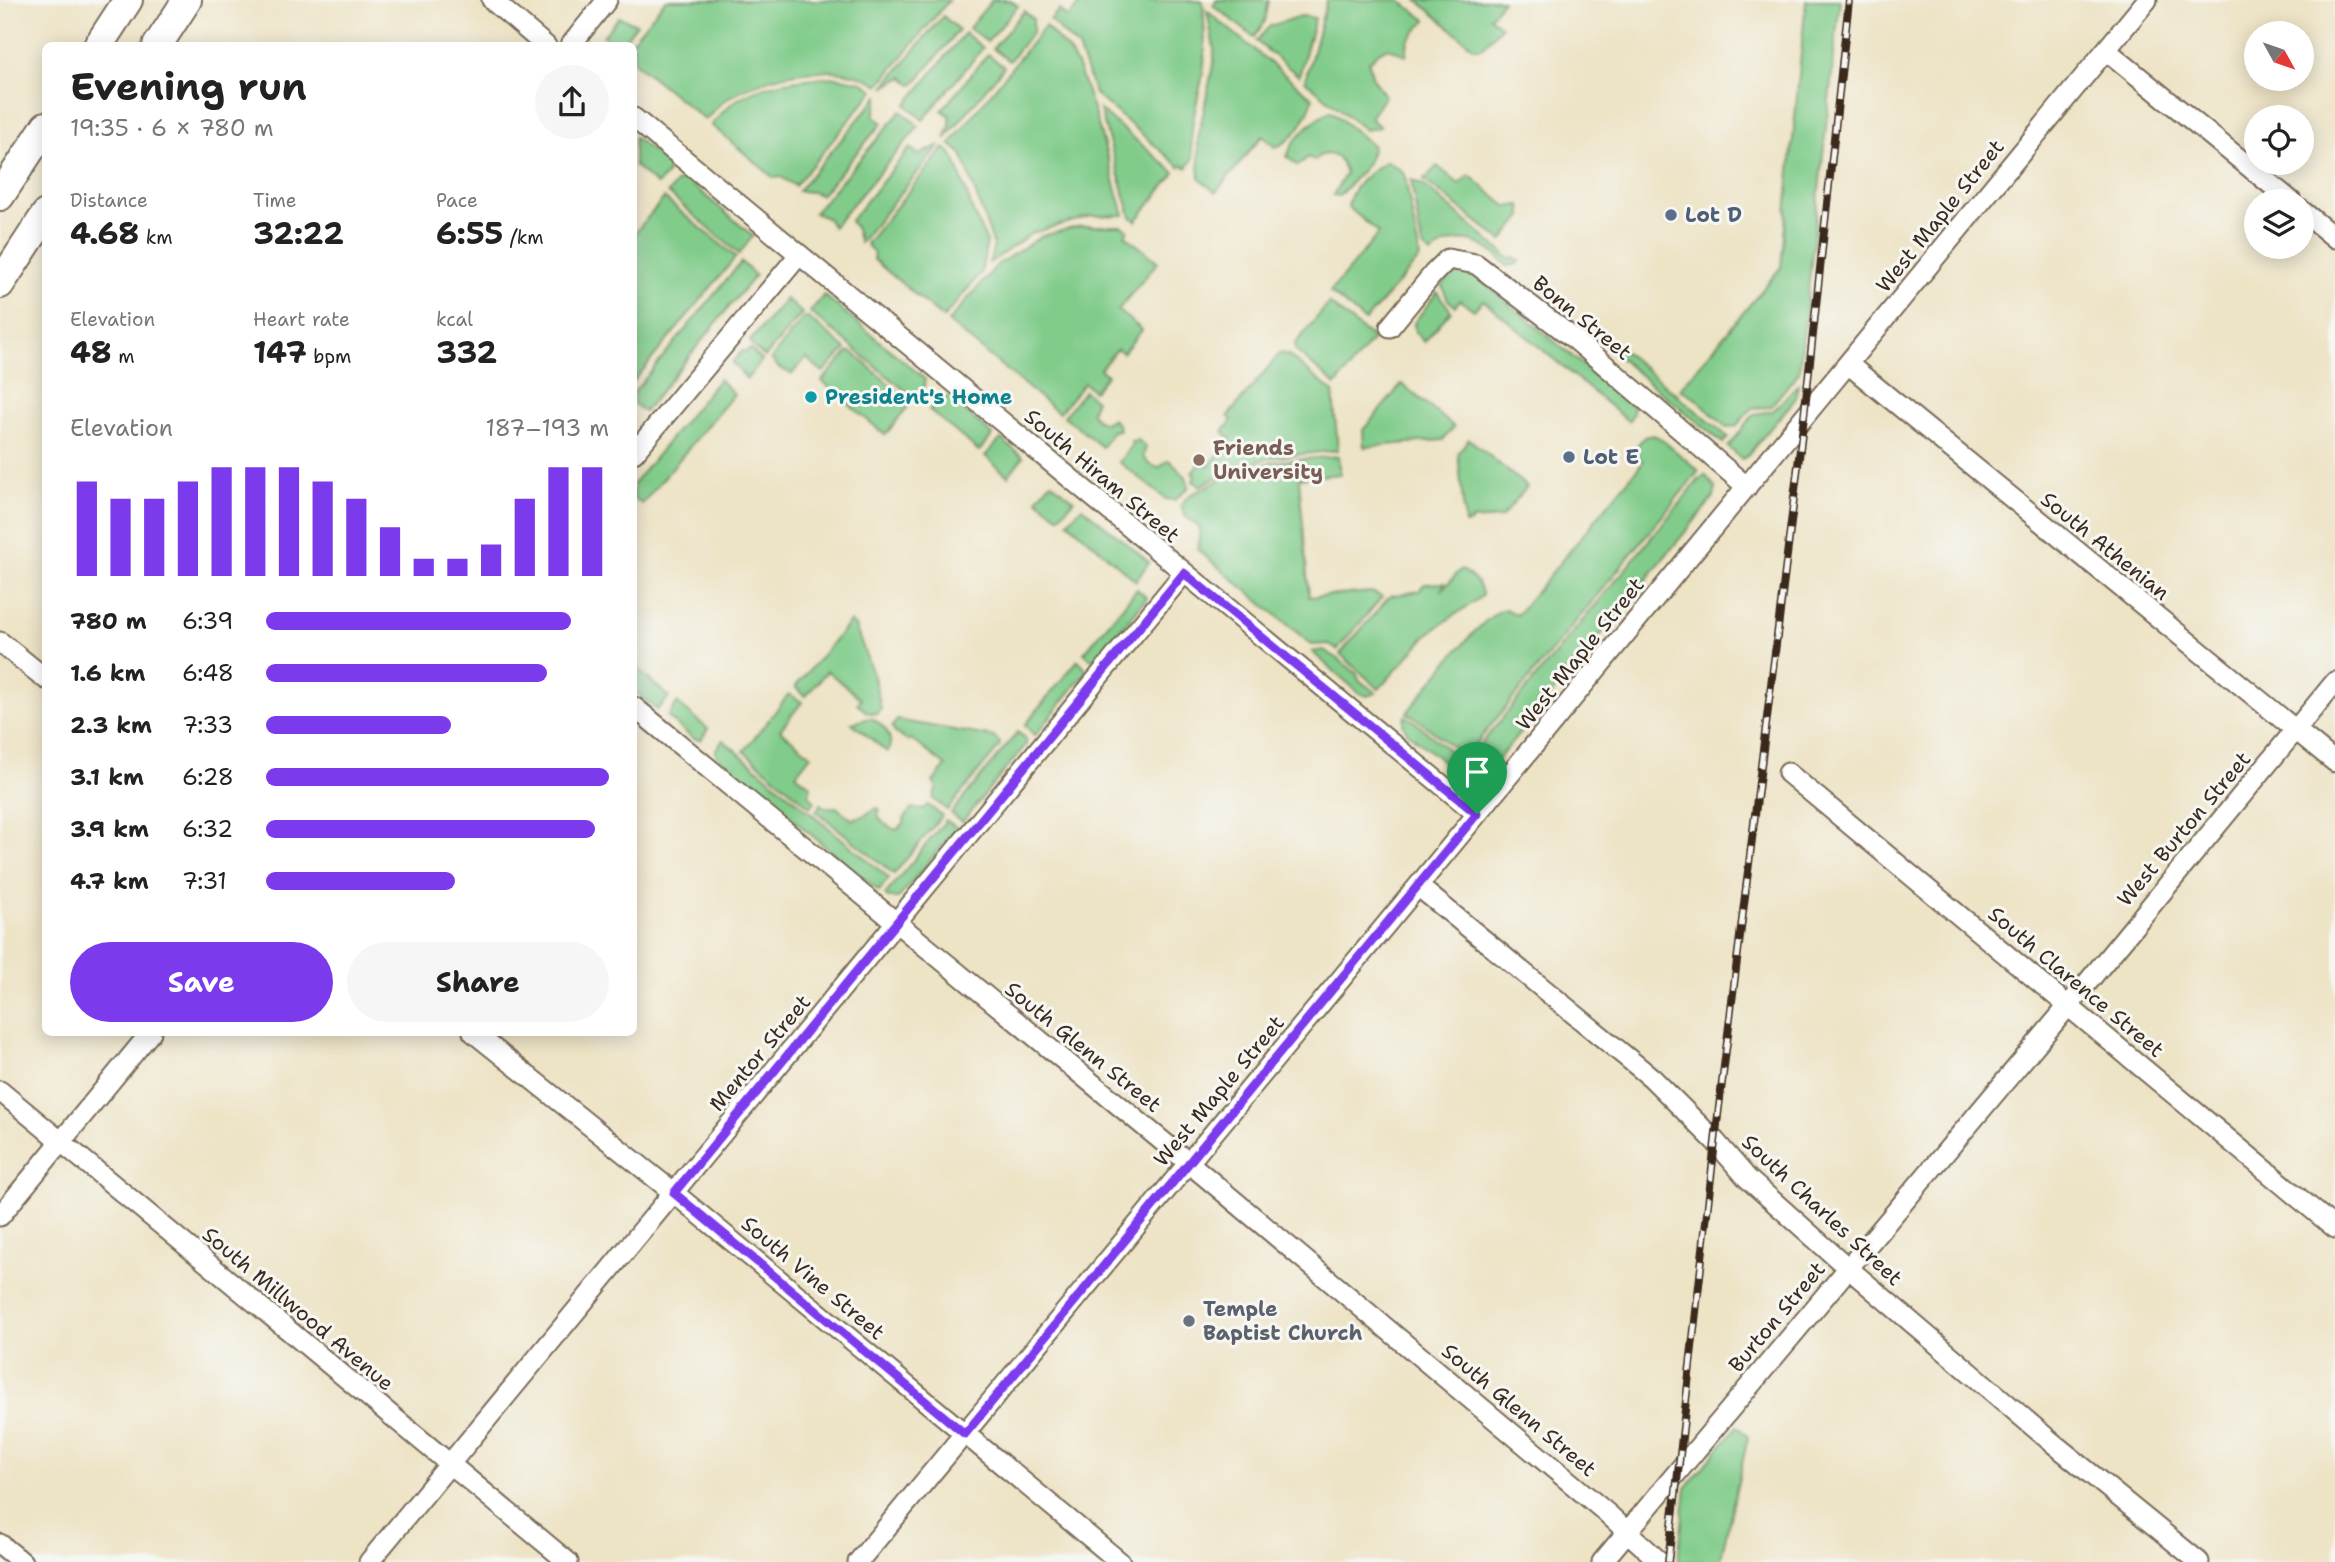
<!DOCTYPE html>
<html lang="en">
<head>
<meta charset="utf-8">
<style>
	:root { --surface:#fff; --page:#f6f6f6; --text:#222; --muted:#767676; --accent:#7c3aed }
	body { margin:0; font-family:"Shantell Sans",sans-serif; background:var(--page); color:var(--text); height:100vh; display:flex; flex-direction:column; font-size:26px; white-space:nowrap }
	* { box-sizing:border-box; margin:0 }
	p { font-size:23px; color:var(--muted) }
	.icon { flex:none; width:38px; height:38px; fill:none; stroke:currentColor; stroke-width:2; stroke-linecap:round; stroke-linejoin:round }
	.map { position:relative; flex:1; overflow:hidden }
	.details { position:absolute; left:42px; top:42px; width:595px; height:994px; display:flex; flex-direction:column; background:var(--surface); border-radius:10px; box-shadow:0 4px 18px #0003 }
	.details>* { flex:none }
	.needle { width:46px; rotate:130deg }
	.controls { position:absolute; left:2244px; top:21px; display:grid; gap:14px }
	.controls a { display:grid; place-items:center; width:70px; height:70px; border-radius:50%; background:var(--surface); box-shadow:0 4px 18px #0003; font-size:35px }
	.pin { position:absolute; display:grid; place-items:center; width:60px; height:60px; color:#fff; margin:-72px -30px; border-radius:50% 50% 50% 0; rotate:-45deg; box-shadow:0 0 7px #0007 }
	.pin .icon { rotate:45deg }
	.round { display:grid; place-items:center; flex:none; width:74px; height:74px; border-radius:37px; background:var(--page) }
	.headline { display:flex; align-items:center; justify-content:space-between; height:119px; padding:0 28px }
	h1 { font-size:38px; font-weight:700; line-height:52px }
	.metrics { display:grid; grid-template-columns:repeat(3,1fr); gap:10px; height:119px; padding:7px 28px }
	.metrics div { display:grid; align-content:center }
	.metrics b { font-size:30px; font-weight:700 }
	.metrics small { font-size:19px; font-weight:400 }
	.metrics p { font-size:19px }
	.chart { height:196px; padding:14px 28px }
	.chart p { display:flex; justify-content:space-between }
	.chart svg { width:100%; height:126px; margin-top:7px; stroke:var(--accent); stroke-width:6 }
	.button { display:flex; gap:14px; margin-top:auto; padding:14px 28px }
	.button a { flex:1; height:80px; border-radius:42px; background:var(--accent); color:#fff; font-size:28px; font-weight:700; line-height:80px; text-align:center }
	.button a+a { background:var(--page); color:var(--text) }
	ul { padding:0 28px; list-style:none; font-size:23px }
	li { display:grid; grid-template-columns:112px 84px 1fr; align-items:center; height:52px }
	li i { height:18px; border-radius:9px; background:var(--accent) }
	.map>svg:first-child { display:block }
</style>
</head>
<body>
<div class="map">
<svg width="2335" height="1562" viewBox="0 0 2335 1562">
	<rect width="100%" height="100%" fill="#f6f6f2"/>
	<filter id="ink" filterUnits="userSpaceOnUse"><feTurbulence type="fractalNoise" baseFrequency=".0143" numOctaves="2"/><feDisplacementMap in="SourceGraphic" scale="14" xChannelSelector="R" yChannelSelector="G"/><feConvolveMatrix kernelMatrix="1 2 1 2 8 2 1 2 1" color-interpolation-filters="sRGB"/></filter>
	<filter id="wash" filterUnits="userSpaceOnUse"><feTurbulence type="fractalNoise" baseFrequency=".00686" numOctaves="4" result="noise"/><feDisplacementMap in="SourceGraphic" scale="28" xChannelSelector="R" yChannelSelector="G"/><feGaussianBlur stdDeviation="1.57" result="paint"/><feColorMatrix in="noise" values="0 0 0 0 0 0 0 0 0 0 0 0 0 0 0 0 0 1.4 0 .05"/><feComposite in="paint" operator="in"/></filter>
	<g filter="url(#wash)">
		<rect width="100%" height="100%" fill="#ede3c5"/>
		<path fill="#81cc8b" stroke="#5e7b54" stroke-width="2" d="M666,0H949L879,85C840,58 761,73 724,101C717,106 712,114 705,120L634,62V46L628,45Z
			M992,0H1010L1018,6L987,42L969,28Z
			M1083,0L1203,1C1204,26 1207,53 1202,78C1196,110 1188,126 1193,159L1187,168L1182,165L1180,167L1095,94L1078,48L1050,20L1059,10L1068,18Z
			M1217,0H1269L1265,21L1254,37L1213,5Z
			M1327,0H1399L1426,20L1408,40L1406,56C1387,45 1383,45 1369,62L1372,76L1385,96L1370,118L1380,127L1365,130L1305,81Z
			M1417,0H1503L1490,17L1501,27L1482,48H1474Z
			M1806,0H1840L1799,372L1770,407L1752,408L1736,426L1726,427L1694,397L1680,389L1781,267Z
			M1024,11L1033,19V31L1009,61L993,48Z
			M1207,11L1313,98C1308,116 1294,142 1275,147L1262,136L1216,192L1200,179L1198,139L1214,61V48Z
			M943,16L959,30L913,85L903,77L884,87Z
			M1301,16L1315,18L1299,76L1256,41L1270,26Z
			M619,17L637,24L620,45H616L603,36Z
			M1045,26L1068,50L1078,67L1097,121L1124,215L1091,216L1032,233L989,263L994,246L962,154L950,144Z
			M965,33L983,48L923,120L906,105Z
			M988,54L1004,67L945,139L950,125V116L942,110Z
			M835,77L862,82L874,90L795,186L781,177L774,178L711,125C717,119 723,111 730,105C758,82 800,79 835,77Z
			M879,95L874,116L882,123L821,195L813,192L798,191Z
			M1100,110L1175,173L1136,221L1131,217Z
			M901,111L919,126L833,227L827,218L814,213Z
			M1331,111L1373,146L1367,165L1339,196L1333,195L1346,173C1342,162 1339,155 1326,154L1319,156L1315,161L1308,157L1298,166L1287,157C1293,137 1313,120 1331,111Z
			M634,137L668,164V173L657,185L634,165Z
			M940,145L860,243L855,227L850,221L910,148L919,155Z
			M944,148L950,152L955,160L974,214L987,242L981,273L943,318L873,259L874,253L866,244Z
			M1387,161L1402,171L1405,177L1420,258L1365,321L1330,292L1379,233L1348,207C1349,188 1371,170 1387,161Z
			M1437,166L1459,184L1469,175L1507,207L1521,205L1522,216L1502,241L1424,180Z
			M682,180L688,181L753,236L739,254L668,193L678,181Z
			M1411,180L1425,186L1510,259L1516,258L1520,261L1517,264L1507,266C1486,242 1458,229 1431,254L1422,246Z
			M664,198L736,257L634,381V234Z
			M1080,226H1122L1128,230L1125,235L1158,262L1118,310L1142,330L1123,353L1117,349L1100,369L1107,375L1094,391L1084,383L1059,413L948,322L998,264L1042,236Z
			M741,262L755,275L644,412L634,404V392Z
			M1460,268L1469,270L1633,407V414L1629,422L1483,300L1474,310L1460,300L1455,306L1448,300L1442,286L1454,271Z
			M1437,292L1451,311L1424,342L1415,332L1414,323Z
			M824,295L925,379L924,388L914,398L810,312Z
			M786,299L802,313L765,357L752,346L750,341Z
			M1329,303L1373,339L1336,385L1296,351L1295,344Z
			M804,317H807L846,349L823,372L806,358L792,374L779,368L771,359Z
			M1615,344L1728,437L1723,443L1617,356L1613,348Z
			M750,349L762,360L747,379L732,363L742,351L745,352Z
			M848,352H852L911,403L885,435L822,381Z
			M1280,353L1288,355L1333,392L1338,450L1268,458L1226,472L1200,486L1193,481L1195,476L1192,473L1202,460L1209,466L1231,439L1223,432L1232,420L1228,416Z
			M719,379L734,394L642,504L634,498V483Z
			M1402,384L1454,427L1443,440L1364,447L1363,430Z
			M1798,384L1796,398L1746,457L1742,459L1728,447L1754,414L1773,411Z
			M1084,391L1096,400L1091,412L1096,419L1104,423L1112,419L1118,424L1119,430L1113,431L1102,447L1064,416Z
			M941,397H948L993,435L979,451L929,410Z
			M1653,435L1660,438L1699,471L1465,757L1416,718L1407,713C1425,690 1481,615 1505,609L1517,615L1643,462L1633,451L1644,437Z
			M1001,439L1023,457L1008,476L985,456Z
			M1469,439L1527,487L1501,518L1471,520V523L1465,524L1458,453Z
			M1138,440L1146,447L1143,456L1149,464L1158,468L1169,460L1186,477L1189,487L1175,500L1166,499L1119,462L1132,445L1131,441Z
			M1338,456L1340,474L1299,478L1309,597L1372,592L1382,597L1337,650L1328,644L1312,645L1198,550L1200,528L1185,516L1181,506L1188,496L1229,475L1271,462Z
			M1705,475L1716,488L1714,497L1482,779L1472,784L1458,776L1462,767L1698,481Z
			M1051,482L1074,500L1059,517L1037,499Z
			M1082,507L1149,562L1136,581L1068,522Z
			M1461,569C1470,576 1482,583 1482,596L1429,633L1379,689L1340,654L1390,596L1419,591L1425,584L1445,583L1441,591Z
			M1137,589L1147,598L1096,659H1091L1084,653Z
			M850,622L855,626L874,677L881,709L876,714L867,712L857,704L861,699L827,671L806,696L795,687Z
			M1324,650L1337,658L1356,673L1359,680L1376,693L1367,696L1359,693L1312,652Z
			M1078,660L1086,668L1085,673L1035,736L1025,725Z
			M634,666L669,697L657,710L634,690Z
			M789,694L802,702L780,730L811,755L796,774L811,786L809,795L815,802L810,807L744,751Z
			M677,703L708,729L701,740L692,738L668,717Z
			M1405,716L1414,721L1462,762L1453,770L1408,733L1403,725Z
			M870,718C884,724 896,738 887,752L852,723Z
			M897,720L994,737L1000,743L999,747L947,810L933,799L937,787L933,782L946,766L911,739L908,741L895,733L892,727Z
			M1018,732L1026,739V745L962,822L951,813Z
			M723,740L889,878L879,891L720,759L716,754V749Z
			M821,804L826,808L836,807L853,820L856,817L859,818L877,808L880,810L878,815C881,823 890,828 897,830L904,823V819L912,808L921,810L928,805L942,816L894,874L816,811Z
			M946,820L957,828L902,894L898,898H888L885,895Z
			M1737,1426L1748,1437L1720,1562H1680L1678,1560L1686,1488Z"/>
	</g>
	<g filter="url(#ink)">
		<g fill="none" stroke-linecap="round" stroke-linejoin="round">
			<g stroke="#796b58" stroke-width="23">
				<path id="minor" d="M492,0L546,46
					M570,46L607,0
					M2106,50L2291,201
					M634,118L1477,814
					M2301,210L2335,238
					M1390,327L1433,274L1448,259L1476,264L1577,341L1747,487
					M1848,364L2335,762
					M634,453L799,255
					M0,642L46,679
					M634,707L1189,1163L1608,1514L1660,1562
					M1788,773L2335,1228
					M1418,886L1652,1078L1715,1141L1747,1178L1848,1268L2048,1439L2199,1562
					M473,1032L674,1193L1120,1562
					M0,1091L568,1562
					M0,1216L151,1032
					M0,1544L22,1562
					M369,1562L1184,573
					M858,1562L1418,886L2147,0
					M1602,1562L2069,1005L2335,682"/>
			</g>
			<g stroke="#796b58" stroke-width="32">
				<path id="highway" d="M98,46L128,0
					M157,46L187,0
					M0,196L46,126
					M0,284L46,214"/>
			</g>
			<use href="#minor" stroke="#fff" stroke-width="19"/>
			<use href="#highway" stroke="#fff" stroke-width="28"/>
			<g stroke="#3b2a1e" stroke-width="8">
				<path id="rail" d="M1668,1562L1718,1115L1804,417L1849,0"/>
			</g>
			<use href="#rail" stroke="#f6f6f2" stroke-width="5" stroke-dasharray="16" stroke-linecap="butt"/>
		</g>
	</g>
	<g fill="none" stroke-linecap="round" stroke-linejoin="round" filter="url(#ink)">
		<g stroke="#fff" stroke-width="14">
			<path id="route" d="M1184,573L1477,814L965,1434L674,1193Z"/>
		</g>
		<use href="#route" stroke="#7c3aed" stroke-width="9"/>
	</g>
	<g fill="#5c6f8a" stroke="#f6f6f2" stroke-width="2.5">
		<circle cx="1671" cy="215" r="7"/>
		<circle cx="1569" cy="457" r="7"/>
	</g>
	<circle fill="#0f9aa8" stroke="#f6f6f2" stroke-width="2.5" cx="811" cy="397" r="7"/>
	<circle fill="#8d6e63" stroke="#f6f6f2" stroke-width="2.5" cx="1199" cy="460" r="7"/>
	<circle fill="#6b7280" stroke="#f6f6f2" stroke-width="2.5" cx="1189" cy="1321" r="7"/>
	<g text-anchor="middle" stroke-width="6" stroke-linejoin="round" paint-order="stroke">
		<g font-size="21" font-weight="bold" fill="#4e5e75" stroke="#f6f6f2" text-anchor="start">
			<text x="1685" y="222">Lot D</text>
			<text x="1583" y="464">Lot E</text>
		</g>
		<g font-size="21" fill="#3b2a1e" stroke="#f6f6f2">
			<text transform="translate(1940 216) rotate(-51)" y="7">West Maple Street</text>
			<text transform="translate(1582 318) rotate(39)" y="7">Bonn Street</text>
			<text transform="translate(1102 476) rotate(40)" y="7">South Hiram Street</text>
			<text transform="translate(2105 546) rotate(39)" y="7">South Athenian</text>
			<text transform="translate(1580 654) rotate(-51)" y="7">West Maple Street</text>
			<text transform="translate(2184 829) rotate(-50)" y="7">West Burton Street</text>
			<text transform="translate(2076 982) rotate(40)" y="7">South Clarence Street</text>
			<text transform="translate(1083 1047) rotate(39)" y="7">South Glenn Street</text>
			<text transform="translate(760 1053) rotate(-50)" y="7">Mentor Street</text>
			<text transform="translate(1219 1091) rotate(-50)" y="7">West Maple Street</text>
			<text transform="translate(1822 1210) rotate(43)" y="7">South Charles Street</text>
			<text transform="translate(813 1278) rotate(40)" y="7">South Vine Street</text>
			<text transform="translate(298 1309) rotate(40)" y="7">South Millwood Avenue</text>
			<text transform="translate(1777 1317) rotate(-50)" y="7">Burton Street</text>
			<text transform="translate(1519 1410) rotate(40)" y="7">South Glenn Street</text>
		</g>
		<g font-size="21" font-weight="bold" fill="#0d838f" stroke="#f6f6f2" text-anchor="start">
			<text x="825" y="404">President's Home</text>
		</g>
		<g font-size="21" font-weight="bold" fill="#785e54" stroke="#f6f6f2" text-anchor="start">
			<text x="1213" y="455">Friends<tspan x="1213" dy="24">University</tspan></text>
		</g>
		<g font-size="21" font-weight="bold" fill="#5b616d" stroke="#f6f6f2" text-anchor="start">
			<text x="1203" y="1316">Temple<tspan x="1203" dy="24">Baptist Church</tspan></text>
		</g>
	</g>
</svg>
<div class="controls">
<a><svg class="needle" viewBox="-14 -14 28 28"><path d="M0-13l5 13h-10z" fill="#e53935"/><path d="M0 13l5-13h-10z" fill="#767676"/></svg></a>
<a><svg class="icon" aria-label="locate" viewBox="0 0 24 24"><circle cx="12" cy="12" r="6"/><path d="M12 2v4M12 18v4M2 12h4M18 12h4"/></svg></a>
<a><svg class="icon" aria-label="layers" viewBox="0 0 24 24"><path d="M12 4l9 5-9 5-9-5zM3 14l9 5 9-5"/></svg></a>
</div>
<div class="pin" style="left:1477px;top:814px;background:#1e9e55"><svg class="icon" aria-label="arrive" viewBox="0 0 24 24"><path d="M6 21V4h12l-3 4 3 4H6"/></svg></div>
<section class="details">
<div class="headline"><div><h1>Evening run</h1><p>19:35 · 6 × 780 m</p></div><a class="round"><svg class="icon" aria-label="share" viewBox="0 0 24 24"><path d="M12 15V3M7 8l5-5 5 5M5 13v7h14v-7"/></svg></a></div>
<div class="metrics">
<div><p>Distance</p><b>4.68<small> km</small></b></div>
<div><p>Time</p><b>32:22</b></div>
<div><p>Pace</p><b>6:55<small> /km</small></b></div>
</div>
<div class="metrics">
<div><p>Elevation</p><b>48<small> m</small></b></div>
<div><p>Heart rate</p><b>147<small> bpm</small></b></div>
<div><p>kcal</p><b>332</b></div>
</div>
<div class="chart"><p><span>Elevation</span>187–193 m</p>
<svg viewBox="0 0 160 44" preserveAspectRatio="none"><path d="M5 44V11M15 44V17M25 44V17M35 44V11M45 44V6M55 44V6M65 44V6M75 44V11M85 44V17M95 44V27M105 44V38M115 44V38M125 44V33M135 44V17M145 44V6M155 44V6"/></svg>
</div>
<ul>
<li><b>780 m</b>6:39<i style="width:89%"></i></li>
<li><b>1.6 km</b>6:48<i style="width:82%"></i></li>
<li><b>2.3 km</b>7:33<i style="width:54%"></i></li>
<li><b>3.1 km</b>6:28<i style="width:100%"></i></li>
<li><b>3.9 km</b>6:32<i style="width:96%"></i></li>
<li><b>4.7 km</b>7:31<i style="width:55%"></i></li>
</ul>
<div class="button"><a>Save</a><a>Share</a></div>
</section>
</div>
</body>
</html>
